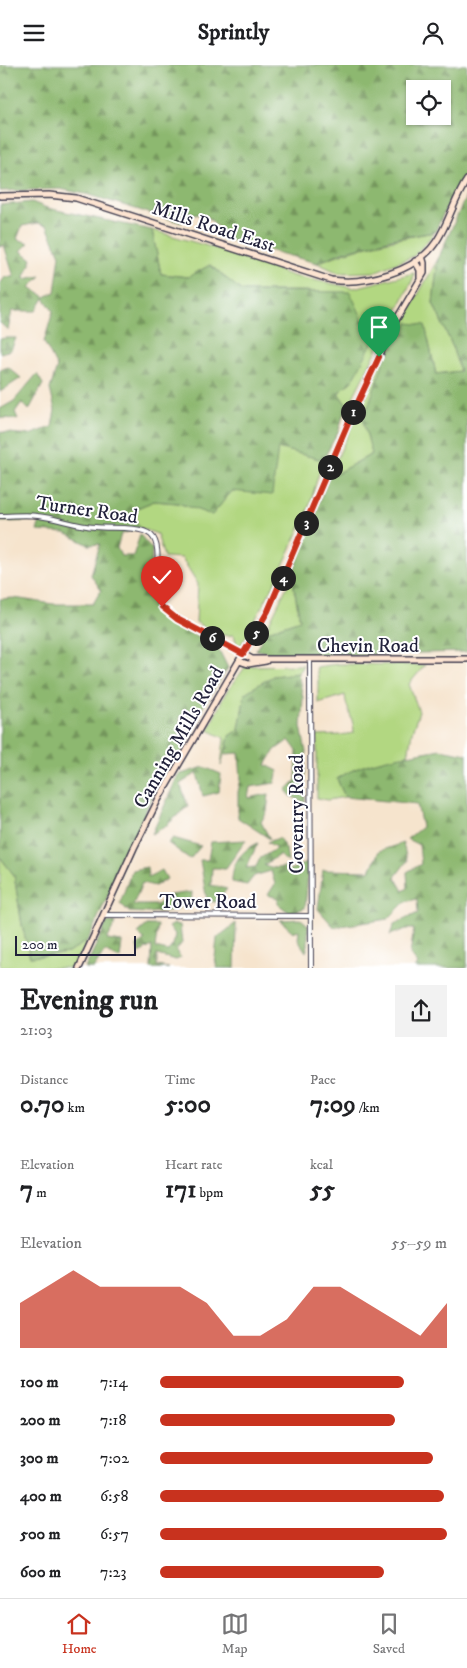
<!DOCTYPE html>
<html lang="en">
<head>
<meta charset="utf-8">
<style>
	:root { --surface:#fff; --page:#f2f2f2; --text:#202124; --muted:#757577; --line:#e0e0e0; --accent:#c8321e }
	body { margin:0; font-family:"IM FELL DW Pica",serif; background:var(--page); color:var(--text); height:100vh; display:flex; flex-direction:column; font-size:19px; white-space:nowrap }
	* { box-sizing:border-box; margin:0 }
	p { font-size:16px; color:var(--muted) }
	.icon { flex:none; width:28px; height:28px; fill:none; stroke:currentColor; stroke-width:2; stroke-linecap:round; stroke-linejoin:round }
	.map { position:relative; height:903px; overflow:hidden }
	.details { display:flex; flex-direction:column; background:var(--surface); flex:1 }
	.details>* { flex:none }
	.controls { position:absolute; left:406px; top:15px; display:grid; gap:10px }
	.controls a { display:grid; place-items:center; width:45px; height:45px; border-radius:0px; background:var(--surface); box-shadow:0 1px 4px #0004; font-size:25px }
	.scale { position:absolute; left:15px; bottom:12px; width:121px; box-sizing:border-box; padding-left:5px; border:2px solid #22223b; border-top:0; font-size:14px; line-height:18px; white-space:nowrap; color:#22223b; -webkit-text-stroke:4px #fff; paint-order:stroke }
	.pin { position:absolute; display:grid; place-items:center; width:42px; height:42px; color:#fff; margin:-51px -21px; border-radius:50% 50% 50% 0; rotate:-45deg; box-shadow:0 0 5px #0007 }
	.pin .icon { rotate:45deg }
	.km { position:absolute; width:25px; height:25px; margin:-12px; border-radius:50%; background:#222; color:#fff; font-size:14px; line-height:25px; text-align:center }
	.round { display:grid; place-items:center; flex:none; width:52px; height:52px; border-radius:0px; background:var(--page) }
	.overview { display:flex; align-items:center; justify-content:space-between; height:85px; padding:0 20px }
	h1 { font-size:28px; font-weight:700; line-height:38px }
	.stats { display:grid; grid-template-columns:repeat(3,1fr); gap:8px; height:85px; padding:5px 20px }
	.stats div { display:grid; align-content:center }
	.stats b { font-size:25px; font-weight:700 }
	.stats small { font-size:14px; font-weight:400 }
	.stats p { font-size:14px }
	.chart { height:140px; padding:10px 20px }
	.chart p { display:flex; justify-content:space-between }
	.chart svg { width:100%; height:90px; margin-top:5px; fill:var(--accent); opacity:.7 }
	ul { padding:0 20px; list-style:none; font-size:16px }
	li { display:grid; grid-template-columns:80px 60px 1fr; align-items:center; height:38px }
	li i { height:12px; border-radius:6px; background:var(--accent) }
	header { display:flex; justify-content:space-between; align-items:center; height:65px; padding:0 20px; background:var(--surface); font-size:22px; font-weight:700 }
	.dock { display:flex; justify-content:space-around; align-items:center; height:70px; border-top:1px solid var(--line); background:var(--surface); font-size:14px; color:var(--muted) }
	.dock a { display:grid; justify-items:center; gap:2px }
	.dock .current { color:var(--accent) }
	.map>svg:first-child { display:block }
</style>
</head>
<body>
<header><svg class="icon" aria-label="menu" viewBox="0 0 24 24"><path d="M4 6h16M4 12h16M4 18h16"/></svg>Sprintly<svg class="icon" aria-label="person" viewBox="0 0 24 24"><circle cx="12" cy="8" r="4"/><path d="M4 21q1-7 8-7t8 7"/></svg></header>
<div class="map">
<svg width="467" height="903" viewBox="0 0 467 903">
	<defs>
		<pattern id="forest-firs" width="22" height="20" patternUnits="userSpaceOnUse" patternTransform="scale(1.25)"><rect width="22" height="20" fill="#8db86f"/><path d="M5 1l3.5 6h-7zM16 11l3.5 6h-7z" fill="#73955c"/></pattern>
	</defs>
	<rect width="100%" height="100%" fill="#fff"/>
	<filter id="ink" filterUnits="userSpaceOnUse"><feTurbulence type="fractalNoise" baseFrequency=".02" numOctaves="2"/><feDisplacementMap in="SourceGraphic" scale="10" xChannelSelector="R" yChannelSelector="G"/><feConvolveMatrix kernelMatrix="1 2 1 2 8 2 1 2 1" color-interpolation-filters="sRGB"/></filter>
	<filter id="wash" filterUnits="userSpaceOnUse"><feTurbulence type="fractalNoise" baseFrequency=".0096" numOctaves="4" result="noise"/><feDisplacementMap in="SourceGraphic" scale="20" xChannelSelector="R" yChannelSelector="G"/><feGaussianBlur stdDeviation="1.12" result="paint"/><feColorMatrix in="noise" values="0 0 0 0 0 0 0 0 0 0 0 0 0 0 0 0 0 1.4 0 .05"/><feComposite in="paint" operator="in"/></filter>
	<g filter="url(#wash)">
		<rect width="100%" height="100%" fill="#f6e4cd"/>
		<path fill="#b2d781" stroke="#6a7c5e" d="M152,165L218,184L293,211L354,223L414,208L413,214L344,350L346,339L338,328L353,315L308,226H241L210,200L188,212L161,209Z
			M435,167L414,191L374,207L339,208L317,198C355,182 395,174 435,167Z
			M438,194L433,238L451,278L460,306L436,309L425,261L372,389L328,413L385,289Z
			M278,383L323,395L307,448L276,516L242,579L237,580L234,570C216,572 211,567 196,557L198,519L182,493L164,492L157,469L140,463L130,446L154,436L178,438L212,450L232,426Z
			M292,511L300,555L265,567Z
			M337,599L425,600L409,619L419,647L412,667L408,691C383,695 358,700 337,714L345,732L328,735L317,733V671L341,670L354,668C354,654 346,644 345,630L318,638V614L316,602Z
			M303,600L298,608L273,611L245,628L239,664L229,671L221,701L224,673L208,665L225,629L246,601Z
			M0,792L14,810L22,860L30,892L68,888L88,875L74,903H0Z"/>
		<path fill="url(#forest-firs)" stroke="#586d55" fill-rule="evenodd" d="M0,0H467V108L455,124L435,167L392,174L340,188L317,198L230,175L207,151L181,146L182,158L90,130L60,124L0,126ZM415,24H442V51H415Z
			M467,129V587L286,591L256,585L265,567L300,555L292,511L328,413L372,389L363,356L384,296L408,258L425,260L436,309L460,306L451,278L433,238L438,194Z
			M32,137L47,143L152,165L161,209L188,212L210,200L242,226L350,227L373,276L353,315L338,328L346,339L339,365L323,395L278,383L272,430L232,426L212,450L178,438L154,436L130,446L140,463L121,469L117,483L121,491H133L140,470L152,484L150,533L173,561L216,579L228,603L196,653L179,652L186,680L153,730L88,875L68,888L30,892L22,860L14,810L0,792V534L14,533L53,539H93L101,525L91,510L100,479L89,480L65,468L37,466L40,456L0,457V367L29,370L52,362L55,345L50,324L57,302L44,277L53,246L44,233L36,246H12L8,265L0,258V219L5,212H14L4,180L0,182V140ZM38,158L47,161L60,190L55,227L45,232L30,222L41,211L24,214L32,194L21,186L29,178L17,174L22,161Z
			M6,273H16L11,285L0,288V274Z
			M8,302L21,313L0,327V305Z
			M37,309L43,319L29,345L22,337L15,347L18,354L0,353V344L14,336Z
			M298,608L303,633L301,661L306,687L305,738L291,731L286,725L296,715L297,686L289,675L275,685L266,700L278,706L275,718L250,722L248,733L269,729L267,747L261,757L270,774L238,753V727L241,714L239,688L225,689L229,671L239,664L245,628L273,611Z
			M440,684L467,689V903H415L418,899L410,889L414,864H406L390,870L394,859L418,848L417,834L405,837L388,854L334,862L318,844L323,805L370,806L379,786L403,778L407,796L395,812L403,826L408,823L407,807L421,799L419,780L407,774L422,762L417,739L345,732L337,714C366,694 406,691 440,684Z
			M204,702L221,709L219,727L203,731L197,708L180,719L188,741L167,760L152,769L178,710Z
			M173,773L201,781L190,794L168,778Z
			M279,773L286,784L288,797L279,790L264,800L274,803L286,802L289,805L309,797L305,843L290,848L278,839V833L268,830L275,819L271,806L254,811L247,820L232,817C232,797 241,786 258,778L246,803L256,802L259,794L277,783L267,777Z
			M246,775L226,803H212L211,820L227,824L216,837L207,836L200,795H208L211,777Z
			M147,802L148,812L162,805L167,814L155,821L142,818L133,840H157L170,830L192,827L191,842L183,839L177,845L149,848L129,847L120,838L132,805Z
			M301,854L308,860V880L306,887L298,875L299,865L293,867L280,855Z
			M107,857H116L107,875L122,877L120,894L105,886L94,903H85Z
			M236,858L235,903H217L215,893L217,873Z
			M174,859L180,860L182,878L176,885L181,893L176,895L157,890V901L169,903H151L152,881L139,888L137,881L145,875L138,868L147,860H158L155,883L168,886L173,880L175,869L169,862Z"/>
	</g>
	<g filter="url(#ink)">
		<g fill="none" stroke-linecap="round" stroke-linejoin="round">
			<g stroke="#423f51" stroke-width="6">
				<path id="minor" d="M0,451C13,451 26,449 38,451C57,453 76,461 95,462C110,464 139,460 151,470C165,483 151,519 159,537C167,552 226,581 243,589
					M310,595L311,903
					M104,850L311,851"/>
			</g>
			<g stroke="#423f51" stroke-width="8">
				<path id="secondary" d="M0,131L49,130L76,133L331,215C365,220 416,207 436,177C449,158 454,134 467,115
					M415,196L420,205V213
					M243,589L252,594H467
					M239,596L248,599L266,596
					M79,903L134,783L158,735L268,546L350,354L395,257L424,208V198L422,191"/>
			</g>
			<use href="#minor" stroke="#fff" stroke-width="4"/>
			<use href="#secondary" stroke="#fde4d1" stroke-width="5"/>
		</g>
	</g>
	<g fill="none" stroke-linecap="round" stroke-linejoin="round" filter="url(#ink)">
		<g stroke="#fff" stroke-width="10">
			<path id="route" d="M162,542L177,554L243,589L268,546L350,354L379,292"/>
		</g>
		<use href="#route" stroke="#c8321e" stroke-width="6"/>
	</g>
	<g text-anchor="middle" stroke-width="4" stroke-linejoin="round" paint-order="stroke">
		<g font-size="20" fill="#22223b" stroke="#fff">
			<text transform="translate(214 161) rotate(18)" y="7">Mills Road East</text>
			<text transform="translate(87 444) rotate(8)" y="7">Turner Road</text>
			<text x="368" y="587">Chevin Road</text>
			<text transform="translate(178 672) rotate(-60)" y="7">Canning Mills Road</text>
			<text transform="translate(296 749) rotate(-90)" y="7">Coventry Road</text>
			<text x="208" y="843">Tower Road</text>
		</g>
	</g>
</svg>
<div class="controls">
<a><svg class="icon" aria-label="locate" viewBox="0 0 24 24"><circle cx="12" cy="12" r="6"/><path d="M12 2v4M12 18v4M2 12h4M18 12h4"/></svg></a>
</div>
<div class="scale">200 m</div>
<div class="pin" style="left:379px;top:292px;background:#1e9e55"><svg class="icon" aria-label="arrive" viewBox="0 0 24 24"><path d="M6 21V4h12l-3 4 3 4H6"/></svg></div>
<div class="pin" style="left:162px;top:542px;background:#d93025"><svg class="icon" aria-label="check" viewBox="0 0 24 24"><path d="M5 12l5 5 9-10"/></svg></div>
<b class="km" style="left:353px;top:347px">1</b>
<b class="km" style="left:330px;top:402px">2</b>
<b class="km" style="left:306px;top:458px">3</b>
<b class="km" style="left:283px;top:513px">4</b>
<b class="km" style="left:256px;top:568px">5</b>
<b class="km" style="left:212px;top:573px">6</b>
</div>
<section class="details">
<div class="overview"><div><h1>Evening run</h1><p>21:03</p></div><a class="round"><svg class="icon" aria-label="share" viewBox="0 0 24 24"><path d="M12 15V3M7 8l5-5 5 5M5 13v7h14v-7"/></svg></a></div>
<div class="stats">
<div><p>Distance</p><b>0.70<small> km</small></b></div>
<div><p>Time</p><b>5:00</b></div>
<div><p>Pace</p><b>7:09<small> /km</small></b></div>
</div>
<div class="stats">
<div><p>Elevation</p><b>7<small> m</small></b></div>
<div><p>Heart rate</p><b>171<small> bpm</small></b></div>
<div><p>kcal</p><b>55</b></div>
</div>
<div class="chart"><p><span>Elevation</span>55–59 m</p>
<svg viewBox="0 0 160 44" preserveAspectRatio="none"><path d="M0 44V22L10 14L20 6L30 14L40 14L50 14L60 14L70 22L80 38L90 38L100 30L110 14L120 14L130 22L140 30L150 38L160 22V44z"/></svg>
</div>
<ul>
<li><b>100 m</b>7:14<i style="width:85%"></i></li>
<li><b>200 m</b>7:18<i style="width:82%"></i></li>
<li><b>300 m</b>7:02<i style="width:95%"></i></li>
<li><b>400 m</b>6:58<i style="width:99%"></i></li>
<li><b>500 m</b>6:57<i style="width:100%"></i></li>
<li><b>600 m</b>7:23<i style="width:78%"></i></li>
</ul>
</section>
<nav class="dock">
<a class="current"><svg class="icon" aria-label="home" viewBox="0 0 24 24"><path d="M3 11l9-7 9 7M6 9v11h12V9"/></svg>Home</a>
<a><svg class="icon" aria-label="map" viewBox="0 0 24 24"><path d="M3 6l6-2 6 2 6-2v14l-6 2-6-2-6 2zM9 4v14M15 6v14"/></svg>Map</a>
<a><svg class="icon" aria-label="saved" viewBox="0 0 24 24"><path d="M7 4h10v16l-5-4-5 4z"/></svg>Saved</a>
</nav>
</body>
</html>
